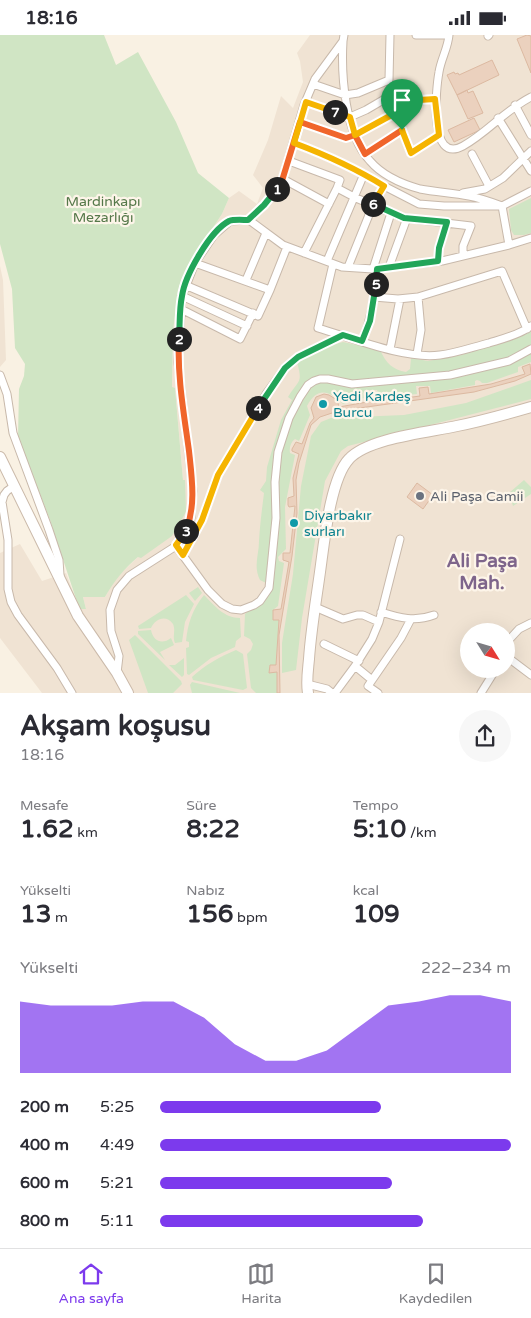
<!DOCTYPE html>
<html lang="tr">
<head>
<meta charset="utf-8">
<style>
	:root { --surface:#fff; --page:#f7f7f7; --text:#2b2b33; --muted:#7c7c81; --line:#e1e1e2; --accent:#7c3aed }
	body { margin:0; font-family:"Varela Round",sans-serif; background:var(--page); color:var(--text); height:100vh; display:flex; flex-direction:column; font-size:19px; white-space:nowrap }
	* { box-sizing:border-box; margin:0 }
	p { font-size:16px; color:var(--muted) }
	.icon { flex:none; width:28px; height:28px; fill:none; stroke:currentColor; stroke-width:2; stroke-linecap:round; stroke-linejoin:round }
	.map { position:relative; height:658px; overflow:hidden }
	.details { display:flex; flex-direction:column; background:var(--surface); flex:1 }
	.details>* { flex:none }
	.needle { width:32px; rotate:127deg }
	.controls { position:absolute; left:460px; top:588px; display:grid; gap:10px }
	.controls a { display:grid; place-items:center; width:55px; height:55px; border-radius:50%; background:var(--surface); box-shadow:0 5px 20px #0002; font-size:25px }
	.pin { position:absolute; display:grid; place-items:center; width:42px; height:42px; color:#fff; margin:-51px -21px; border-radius:50% 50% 50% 0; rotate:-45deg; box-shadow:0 0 5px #0007 }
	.pin .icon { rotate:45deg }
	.km { position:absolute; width:25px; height:25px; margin:-12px; border-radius:50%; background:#222; color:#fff; font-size:14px; line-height:25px; text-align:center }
	.round { display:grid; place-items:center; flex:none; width:52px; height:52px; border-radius:26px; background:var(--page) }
	.summary { display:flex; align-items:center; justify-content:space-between; height:85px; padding:0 20px }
	h1 { font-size:28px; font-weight:700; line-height:38px }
	.stats { display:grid; grid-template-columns:repeat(3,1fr); gap:8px; height:85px; padding:5px 20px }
	.stats div { display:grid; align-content:center }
	.stats b { font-size:25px; font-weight:700 }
	.stats small { font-size:14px; font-weight:400 }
	.stats p { font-size:14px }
	.chart { height:140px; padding:10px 20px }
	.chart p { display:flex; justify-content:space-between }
	.chart svg { width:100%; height:90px; margin-top:5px; fill:var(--accent); opacity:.7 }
	ul { padding:0 20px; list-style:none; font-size:16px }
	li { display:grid; grid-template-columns:80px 60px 1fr; align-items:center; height:38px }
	li i { height:12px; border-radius:6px; background:var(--accent) }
	.status { display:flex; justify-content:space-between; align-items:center; height:35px; padding:0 25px; background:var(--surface); direction:ltr }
	.status svg { height:14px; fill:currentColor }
	.menu { display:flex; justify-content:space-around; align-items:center; height:70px; border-top:1px solid var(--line); background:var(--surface); font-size:14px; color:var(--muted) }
	.menu a { display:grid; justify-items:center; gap:2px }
	.menu .on { color:var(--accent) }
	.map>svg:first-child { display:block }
</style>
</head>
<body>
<div class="status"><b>18:16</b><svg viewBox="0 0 49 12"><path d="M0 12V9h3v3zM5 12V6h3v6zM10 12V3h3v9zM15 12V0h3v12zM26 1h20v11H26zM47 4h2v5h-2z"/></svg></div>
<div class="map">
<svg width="531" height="658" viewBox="0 0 531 658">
	<rect width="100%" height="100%" fill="#f9f1e3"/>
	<path fill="#f0e3d3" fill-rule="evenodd" d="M310,0H531V658H42L0,603V518L20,509L42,546L66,538L78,570L86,574L83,562H105L114,545L138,522L185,445H183L175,353H172L173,296L178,257L185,235L222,179L229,163L239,156L257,169L263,153L253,140L268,105L281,61L293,73L303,47L300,26L297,18ZM469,596H506V634H469Z
		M0,231L3,245L6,325L0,332Z"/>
	<path fill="#d0e5c4" d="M0,0H104L116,30L138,17L176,87L198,138L229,163L222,179L193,223L181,245L178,257L173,296L172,352L175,353L183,445H185L186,477L172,501L141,523L138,522C124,534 114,546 105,562H83L86,574H81L78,570L50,485L18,402L19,354L24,341L25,329L15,313L12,254L0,209Z
		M531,163V198L524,200H514L511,195L509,174Z
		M531,293V327L518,332V337L487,348H482L480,346L477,345L475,346V350L431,358L430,351H416L417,359L380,363L377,355H368L363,358L364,363L343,369C329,356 318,351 307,371L310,380L299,406L295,404C291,407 289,412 290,418L295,420L285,472L286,514L278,522L279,526L284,528L278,571L273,575V585H279L276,630H270L269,637H277V658H256L251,653L247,619L251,615L253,609L250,604L244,601L245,579L264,564L266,548L260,545C253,531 259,520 259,506C260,489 262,474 264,458L260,455L266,446L267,432L281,385L292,365L288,362C299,344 303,349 297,327L321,313L343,307L380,315C386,328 393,335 406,337L410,334L411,323L428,326L462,320Z
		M531,345V364L348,411L341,416L325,446L302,583L296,635L282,638V608L293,539L301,451L311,401L321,387L331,383L404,380L466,368Z
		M524,445L531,452V459L513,471L509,458Z
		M198,552L202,558L195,566L189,558Z
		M186,560L194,569L185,587L182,607L175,608C172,601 176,596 173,589C166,579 155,584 151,593L139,594L138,591Z
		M204,560C215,571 224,583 240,583L241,602L236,606L235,612L211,623L189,640L187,639L186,613L189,612V607L186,606C188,588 192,575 204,560Z
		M151,595C153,606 162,610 171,603L174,610L160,617L165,625L138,599V596Z
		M135,600L181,646L182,649L173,658H148L129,605Z
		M236,615L243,619L247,653L243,655L193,645L192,642C205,630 219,622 236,615Z
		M184,623V640L182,642L169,630H175Z
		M192,647L240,658H192L190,650Z"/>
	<path fill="#ebd1be" stroke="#dcb9a1" d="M527,0L531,1V38L517,4Z
		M492,25L499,40L457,60L447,40L454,37L455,39L458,38L459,40Z
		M467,55L468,58L473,56L483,78L468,84L457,60Z
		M474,83L480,95L454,107L448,95Z
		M530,329L531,339L515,346L474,357L338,376L320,382L311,390L299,428L296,445L297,478L292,521L279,600L280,658H277V637L269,638L270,630H276L279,585H273V575L281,574L289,527L283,525V518H290L295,471L289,472L288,470V463L294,461L293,443L299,419L292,416V414L296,407L302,409L310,388L314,383L311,373L316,362L324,359L329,360L337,365L339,372L367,367V360L375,359L376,367L420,361L419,353L428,352L429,359L491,349L525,339L522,332Z
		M417,448L433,460L423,474L407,462Z"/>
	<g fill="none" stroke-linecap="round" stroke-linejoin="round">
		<g stroke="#c8b9ab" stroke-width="9">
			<path id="street" d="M416,0H449
				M449,0C448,13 441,24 439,37C436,53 428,130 463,111C488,97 504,76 531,62
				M488,1L489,0
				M343,6C341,40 345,100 370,126C382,140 402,149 420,154C436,157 453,158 469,161C480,163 491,167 502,171L531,156
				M313,49L345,60L358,58L389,45L390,0
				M306,67L350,82L366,75L407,51
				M515,70L531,100
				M498,83L531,136
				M300,87L346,103L355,100L419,65L435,64
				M294,108C326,120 355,133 384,151L373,170L348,232
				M365,119L402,95L411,118L439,100
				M472,119L489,151
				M289,126L340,145L337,153
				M283,144L329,169
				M384,151L419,169L444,171H502L509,210
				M463,158L485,154L503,143L531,116
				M249,185L264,170L281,149L304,70L315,44L343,6L344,0
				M304,218L337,153L356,163L404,183L471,191L463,211V221
				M327,226L364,139
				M438,226L439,213L447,187
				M195,228L270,255L287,212
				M333,229L318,293C352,303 406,325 440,320C457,318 473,312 489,308C502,304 519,300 531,291
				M389,232L407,183
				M373,234L391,178
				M246,245L266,198
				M185,250L258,281L270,255
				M182,261L247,291
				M374,262L398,264L418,262L421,295L417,319
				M418,262L502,236L527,294
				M181,274L240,304L253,278
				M362,306C373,280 374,262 377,234
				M390,314L400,264
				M0,340L7,359L13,398L49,495L59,525L60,540
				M14,451L7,456L4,460L2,467L8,505V554L11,567L18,580L57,633L72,658
				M176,511L208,555L222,569L232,574L241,575L254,570L260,566L269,553L276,483L275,447L278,417L289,383L300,362L308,350L314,346L320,344H328L352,349L450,340L509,326L531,314
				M183,520L202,485L218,440L266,359L285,333L298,322L343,300
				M315,572L343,584L357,580H363L379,587
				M381,577C400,583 415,587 434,580
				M506,608L519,594L531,588
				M324,609L359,626
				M506,621L531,640
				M355,631L372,645
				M117,638L119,621L111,596L110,575L117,555L129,541L176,511L184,499L191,483L193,456L178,327L182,261L195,228L214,200L230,186L249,185L283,210L342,232L373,234L442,226L509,210L531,203
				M307,649L327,654L332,658
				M335,658L355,631L372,604L379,587L400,504
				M378,658L368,651L401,603L411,584
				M481,658L496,634"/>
		</g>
		<g stroke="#cbbaaa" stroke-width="12">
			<path id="secondary" d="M0,422L78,581L117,638L128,658
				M308,658C306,647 308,635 309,624C311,595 316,566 320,537C324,509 330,444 349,424C368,403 430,397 457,391C482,386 507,379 531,372"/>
		</g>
		<use href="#street" stroke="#fff" stroke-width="7"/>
		<use href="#secondary" stroke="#fff" stroke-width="10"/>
	</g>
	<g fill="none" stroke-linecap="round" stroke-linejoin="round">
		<g stroke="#fff" stroke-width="10">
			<path id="split-1" d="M277,154L281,149L300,87L346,103L355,100L365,119L402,95"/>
		</g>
		<g stroke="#fff" stroke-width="10">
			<path id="split-2" d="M179,304C180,290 179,275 182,261C185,240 210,196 229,186C234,184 243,185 248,185L264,170L277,154"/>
		</g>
		<g stroke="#fff" stroke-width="10">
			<path id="split-3" d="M179,304C177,341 184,379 189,416C192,444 196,470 186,496"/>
		</g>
		<g stroke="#fff" stroke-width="10">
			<path id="split-4" d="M186,496L176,510L183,520L202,485L218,440L258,373"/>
		</g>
		<g stroke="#fff" stroke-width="10">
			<path id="split-5" d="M258,373L285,333L298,322L343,300L362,306L370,286L376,249"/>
		</g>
		<g stroke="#fff" stroke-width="10">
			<path id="split-6" d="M373,169L404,183L447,187L439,213L438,226L377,234L376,249"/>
		</g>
		<g stroke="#fff" stroke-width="10">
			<path id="split-7" d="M335,77L306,67L294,108C326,120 355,133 384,151L373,169"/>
		</g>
		<g stroke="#fff" stroke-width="10">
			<path id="split-8" d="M335,77L350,82L355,100L419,65L435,64L439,100L411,118L402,95"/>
		</g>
		<use href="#split-1" stroke="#f0652b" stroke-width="6"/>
		<use href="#split-2" stroke="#22a559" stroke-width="6"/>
		<use href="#split-3" stroke="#f0652b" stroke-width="6"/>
		<use href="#split-4" stroke="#f5b400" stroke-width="6"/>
		<use href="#split-5" stroke="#22a559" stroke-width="6"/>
		<use href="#split-6" stroke="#22a559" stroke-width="6"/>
		<use href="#split-7" stroke="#f5b400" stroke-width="6"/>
		<use href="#split-8" stroke="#f5b400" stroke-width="6"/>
	</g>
	<g fill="#0f9aa8" stroke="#fdf5e9" stroke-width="2">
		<circle cx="323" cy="369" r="5"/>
		<circle cx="294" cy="488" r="5"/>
	</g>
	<circle fill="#6b7280" stroke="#fdf5e9" stroke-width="2" cx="420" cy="461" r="5"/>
	<g text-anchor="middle" stroke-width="4.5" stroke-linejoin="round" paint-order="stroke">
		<g font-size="14" fill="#557849" stroke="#fdf5e9">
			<text x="103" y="171">Mardinkapı<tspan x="103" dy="16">Mezarlığı</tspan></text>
		</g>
		<g font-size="14" fill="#0d838f" stroke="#fdf5e9" text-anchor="start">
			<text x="333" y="366">Yedi Kardeş<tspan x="333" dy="16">Burcu</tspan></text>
			<text x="304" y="485">Diyarbakır<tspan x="304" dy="16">surları</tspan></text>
		</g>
		<g font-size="14" fill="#5b616d" stroke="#fdf5e9" text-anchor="start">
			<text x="430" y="466">Ali Paşa Camii</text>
		</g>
		<g font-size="19" font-weight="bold" fill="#7e658b" stroke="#fdf5e9">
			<text x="482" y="532">Ali Paşa<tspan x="482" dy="22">Mah.</tspan></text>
		</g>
	</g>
</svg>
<div class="controls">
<a><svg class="needle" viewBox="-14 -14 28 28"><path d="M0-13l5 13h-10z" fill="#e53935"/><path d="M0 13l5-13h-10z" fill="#7c7c81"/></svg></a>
</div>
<div class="pin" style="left:402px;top:95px;background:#1e9e55"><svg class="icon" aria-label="arrive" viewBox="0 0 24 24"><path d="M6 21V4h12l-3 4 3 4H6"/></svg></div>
<b class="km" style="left:277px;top:154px">1</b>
<b class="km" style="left:179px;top:304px">2</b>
<b class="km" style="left:186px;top:496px">3</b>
<b class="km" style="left:258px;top:373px">4</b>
<b class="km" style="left:376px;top:249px">5</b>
<b class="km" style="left:373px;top:169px">6</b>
<b class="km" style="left:335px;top:77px">7</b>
</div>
<section class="details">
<div class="summary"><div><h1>Akşam koşusu</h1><p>18:16</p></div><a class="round"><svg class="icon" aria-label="share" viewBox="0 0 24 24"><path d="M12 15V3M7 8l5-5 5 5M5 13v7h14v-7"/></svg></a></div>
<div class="stats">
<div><p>Mesafe</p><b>1.62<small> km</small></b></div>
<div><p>Süre</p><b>8:22</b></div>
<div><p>Tempo</p><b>5:10<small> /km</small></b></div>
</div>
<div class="stats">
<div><p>Yükselti</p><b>13<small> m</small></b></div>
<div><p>Nabız</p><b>156<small> bpm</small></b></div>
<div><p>kcal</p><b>109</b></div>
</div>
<div class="chart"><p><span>Yükselti</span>222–234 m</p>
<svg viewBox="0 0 160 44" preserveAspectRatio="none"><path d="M0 44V9L10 11L20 11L30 11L40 9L50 9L60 17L70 30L80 38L90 38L100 33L110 22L120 11L130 9L140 6L150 6L160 9V44z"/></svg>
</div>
<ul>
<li><b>200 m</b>5:25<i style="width:63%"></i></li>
<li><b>400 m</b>4:49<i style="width:100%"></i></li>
<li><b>600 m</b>5:21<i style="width:66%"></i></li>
<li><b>800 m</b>5:11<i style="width:75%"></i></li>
</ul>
</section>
<nav class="menu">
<a class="on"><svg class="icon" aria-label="home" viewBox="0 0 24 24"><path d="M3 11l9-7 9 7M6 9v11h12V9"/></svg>Ana sayfa</a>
<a><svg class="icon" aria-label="map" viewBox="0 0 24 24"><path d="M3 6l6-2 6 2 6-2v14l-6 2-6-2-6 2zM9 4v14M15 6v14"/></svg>Harita</a>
<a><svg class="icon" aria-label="saved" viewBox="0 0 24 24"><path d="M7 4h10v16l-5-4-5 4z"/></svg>Kaydedilen</a>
</nav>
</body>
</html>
